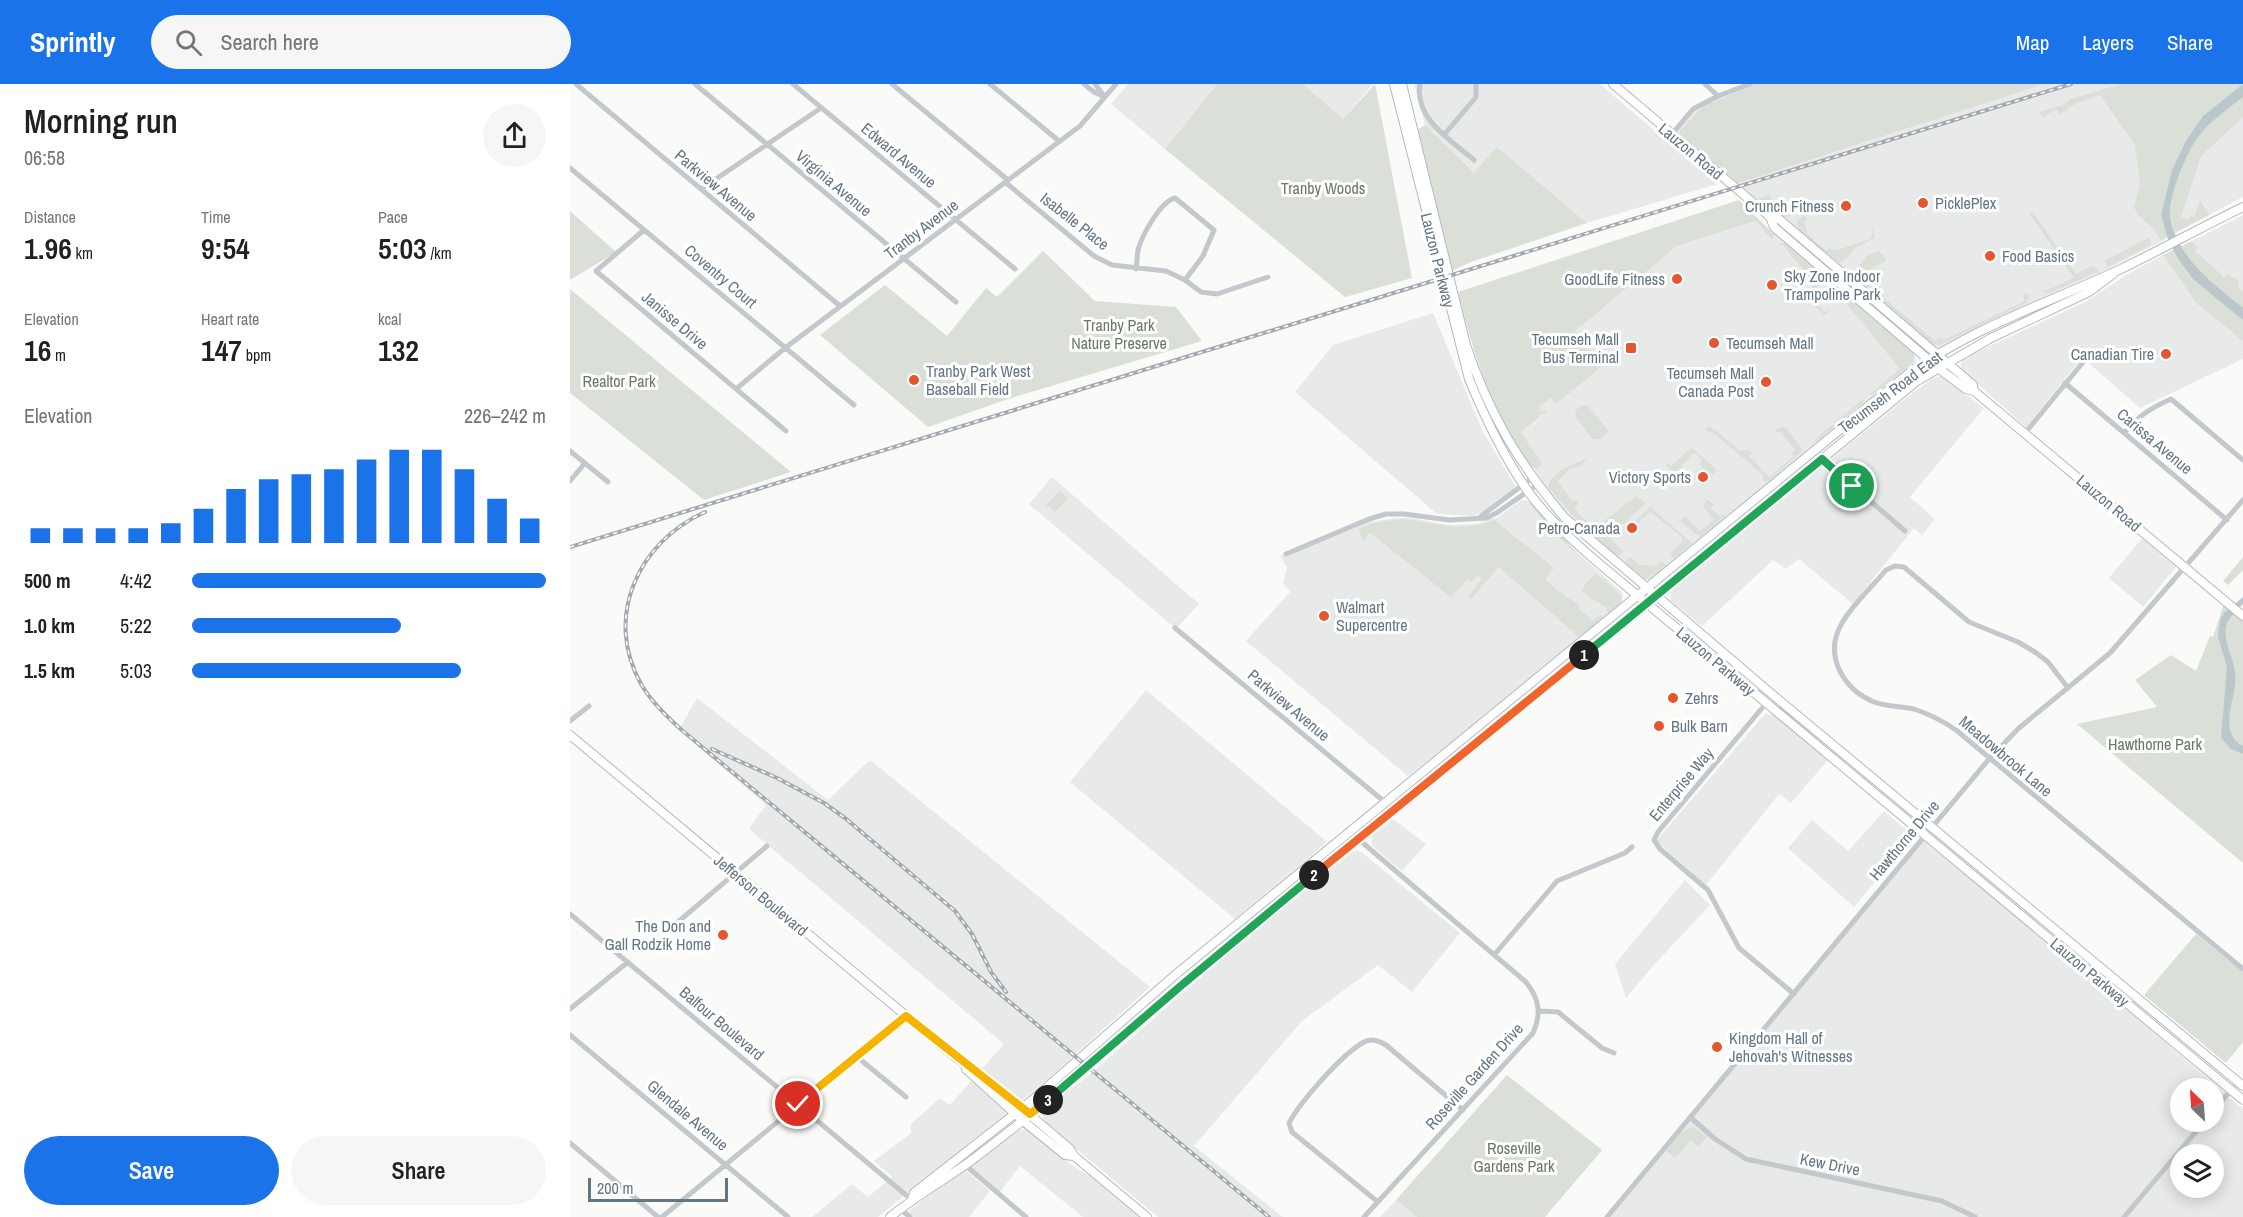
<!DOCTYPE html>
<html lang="en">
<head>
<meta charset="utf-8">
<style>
	:root { --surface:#fff; --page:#f6f6f6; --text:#202124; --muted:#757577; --accent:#1a73e8 }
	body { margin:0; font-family:"Archivo Narrow",sans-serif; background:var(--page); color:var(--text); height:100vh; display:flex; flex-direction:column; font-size:22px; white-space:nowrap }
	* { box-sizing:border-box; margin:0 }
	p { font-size:20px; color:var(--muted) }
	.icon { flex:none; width:33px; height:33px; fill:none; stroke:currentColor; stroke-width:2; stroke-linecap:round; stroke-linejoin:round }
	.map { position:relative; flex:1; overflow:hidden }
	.sheet { display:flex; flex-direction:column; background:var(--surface); width:570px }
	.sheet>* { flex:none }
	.needle { width:39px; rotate:335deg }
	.tools { position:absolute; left:1600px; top:994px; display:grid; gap:12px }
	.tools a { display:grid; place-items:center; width:54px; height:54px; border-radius:50%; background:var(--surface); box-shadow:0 3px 15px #0003; font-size:30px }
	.scale { position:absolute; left:18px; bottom:15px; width:140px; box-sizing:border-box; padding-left:6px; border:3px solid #657683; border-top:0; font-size:16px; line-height:21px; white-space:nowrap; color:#657683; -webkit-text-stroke:4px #fff; paint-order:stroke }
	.pin { position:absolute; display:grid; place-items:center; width:51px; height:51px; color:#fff; margin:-26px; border:3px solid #fff; border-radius:50%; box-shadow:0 2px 6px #0007 }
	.km { position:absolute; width:30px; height:30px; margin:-15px; border-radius:50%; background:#222; color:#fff; font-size:16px; line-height:30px; text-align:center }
	.round { display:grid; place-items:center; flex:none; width:63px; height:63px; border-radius:32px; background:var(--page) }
	.head { display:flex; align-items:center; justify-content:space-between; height:102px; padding:0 24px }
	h1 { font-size:33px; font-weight:600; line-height:45px }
	.figures { display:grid; grid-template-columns:repeat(3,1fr); gap:9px; height:102px; padding:6px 24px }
	.figures div { display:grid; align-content:center }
	.figures b { font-size:30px; font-weight:600 }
	.figures small { font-size:16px; font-weight:400 }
	.figures p { font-size:16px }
	.chart { height:168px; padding:12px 24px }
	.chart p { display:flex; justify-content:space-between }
	.chart svg { width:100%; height:108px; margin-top:6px; stroke:var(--accent); stroke-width:6 }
	.button { display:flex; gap:12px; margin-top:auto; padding:12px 24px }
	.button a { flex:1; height:69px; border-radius:36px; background:var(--accent); color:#fff; font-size:24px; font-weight:600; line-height:69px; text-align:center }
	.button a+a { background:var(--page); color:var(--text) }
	ul { padding:0 24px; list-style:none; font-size:20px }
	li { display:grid; grid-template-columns:96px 72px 1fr; align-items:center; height:45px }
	li i { height:15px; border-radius:8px; background:var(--accent) }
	header { display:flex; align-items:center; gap:36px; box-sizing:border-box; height:84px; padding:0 30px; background:var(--accent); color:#fff }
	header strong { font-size:28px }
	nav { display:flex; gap:33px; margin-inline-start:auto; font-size:21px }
	.search { width:420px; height:54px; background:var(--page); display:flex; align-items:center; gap:15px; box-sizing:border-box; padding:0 21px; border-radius:33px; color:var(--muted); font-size:22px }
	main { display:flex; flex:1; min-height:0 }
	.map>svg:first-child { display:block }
</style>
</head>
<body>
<header>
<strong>Sprintly</strong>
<div class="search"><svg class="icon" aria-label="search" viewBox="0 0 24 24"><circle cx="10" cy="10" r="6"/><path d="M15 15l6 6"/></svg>Search here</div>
<nav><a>Map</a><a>Layers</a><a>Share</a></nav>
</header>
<main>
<section class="sheet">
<div class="head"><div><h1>Morning run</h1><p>06:58</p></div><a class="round"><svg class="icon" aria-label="share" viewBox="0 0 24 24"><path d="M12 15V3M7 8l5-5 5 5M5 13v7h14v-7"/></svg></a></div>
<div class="figures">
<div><p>Distance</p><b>1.96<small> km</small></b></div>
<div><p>Time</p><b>9:54</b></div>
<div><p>Pace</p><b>5:03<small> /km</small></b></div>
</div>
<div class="figures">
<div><p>Elevation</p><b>16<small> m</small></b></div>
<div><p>Heart rate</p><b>147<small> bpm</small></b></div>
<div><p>kcal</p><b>132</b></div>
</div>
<div class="chart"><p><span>Elevation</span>226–242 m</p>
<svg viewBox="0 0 160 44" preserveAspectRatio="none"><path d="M5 44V38M15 44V38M25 44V38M35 44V38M45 44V36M55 44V30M65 44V22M75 44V18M85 44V16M95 44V14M105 44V10M115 44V6M125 44V6M135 44V14M145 44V26M155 44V34"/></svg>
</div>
<ul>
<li><b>500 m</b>4:42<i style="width:100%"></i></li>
<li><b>1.0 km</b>5:22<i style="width:59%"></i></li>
<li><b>1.5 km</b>5:03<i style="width:76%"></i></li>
</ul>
<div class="button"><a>Save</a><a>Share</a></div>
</section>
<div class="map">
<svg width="1673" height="1133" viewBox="0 0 1673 1133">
	<rect width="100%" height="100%" fill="#fafaf8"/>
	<path fill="#e8e9e9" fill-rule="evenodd" d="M558,0H647L595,65L541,20Z
		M733,0H803L773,35Z
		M844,0H1030L1147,100L1017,139L927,63L905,90L855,41Z
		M1180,0H1673L1591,131L1596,155L1540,184L1404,244L1369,263L1361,262L1208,132L1168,100L1163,102L1102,50L1123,25Z
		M1673,13V113L1605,149L1606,101Z
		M1673,131V212L1627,170L1618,159Z
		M1187,137L1201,155L1205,151L1202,145L1344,267L1346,278L1082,495L1074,496L1003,436L981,411L964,385L971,380L951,348L969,335L968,331L972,328L968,323L981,314L986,319L1030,284V278L1004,247L1107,162Z
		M1593,171L1627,220L1673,257V275L1570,324L1514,275L1506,281L1456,343L1391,285V279L1394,274L1517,217L1556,191Z
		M863,229L912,346L947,405L916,427L903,432L867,430L725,308L763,261Z
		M1371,292L1414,324L1340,413L1365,435L1352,451L1344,444L1283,520L1229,475L1216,485L1203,476L1132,542L1101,517L1100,509L1104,504L1337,313L1363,294Z
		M482,393L629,520L606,545L459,420Z
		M956,416L962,418L1002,464L1053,509L1052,518L1011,553L1015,558L838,692L676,557L720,508L713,499L717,484L710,472L799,435L802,438L824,434H841L879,441L906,440L928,433L950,417Z
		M1572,454L1606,483L1573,523L1539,494Z
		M576,606L757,758L665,835L500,698Z
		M127,614L258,716L300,676L580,903L478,995L308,1133H242L282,1100L298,1113L322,1093L304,1077L341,1049V1040L370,1014L380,1021L434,960L179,745L196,721L109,646Z
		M1195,630L1204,631L1258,676L1221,719L1209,710L1136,801L1086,757Z
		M1314,727L1343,752L1284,823L1218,764L1242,736L1278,767Z
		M823,735L856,760L832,787L801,761L802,752Z
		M1352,756L1489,867L1673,1025V1133H1037ZM1611,1005H1644V1038H1611ZM1611,1071H1644V1104H1611Z
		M784,767H790L890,849L842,908L808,881L732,937L624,1062L713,1133H588L474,1038L472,1029L475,1024L518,992L657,870Z
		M1115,796L1140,821L1082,883L1056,914L1045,880Z
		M457,1045L500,1080L527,1096L572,1133H513L450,1082L430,1108L400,1083L448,1047Z
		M395,1086L420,1107L399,1133H344L338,1128L364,1107Z
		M826,1116L847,1133H810Z"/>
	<path fill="#dadfd7" d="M647,0H733L773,35L805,0L842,194L775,213L595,65Z
		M1186,0H1474L1168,99L1110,52V46L1134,22Z
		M1551,0H1673L1633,32L1616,57L1602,86L1591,131L1597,153L1591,156L1583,144L1568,131L1564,123L1570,100L1565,61L1530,11L1505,20L1490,30L1486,25L1473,33L1470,28L1493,21L1501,15Z
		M1673,13V33L1631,72L1611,133L1619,136L1620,132L1624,133L1630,116L1639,131L1605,149C1603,143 1600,137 1600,131C1599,112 1616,68 1628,53C1640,37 1657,26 1673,13Z
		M855,41L904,89L927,63L1017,139L901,178L882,187L847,46Z
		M1200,111L1203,121L1212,128L1221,127L1220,132L1212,133L1188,115Z
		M1169,116L1205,151L1202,156L1186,137L1107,162L1005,247L1030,278V284L986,320L981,314L969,323L972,328L976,326L977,328L968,331L969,334L951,348L972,380L967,385C956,382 949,366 943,357C916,310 901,260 888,208Z
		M0,127L46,168L0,196Z
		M1462,127L1506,190L1521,182L1528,184V188L1479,209L1473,208L1471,206L1476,207L1504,194L1459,129Z
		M1234,131L1238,136L1234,137L1238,151L1257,167L1259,164L1267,166L1298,156L1302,152V143L1305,154L1285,164L1275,176L1269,179L1228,146L1227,137Z
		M1580,153L1581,161L1538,183L1534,177Z
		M1622,157L1627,162L1625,167L1654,193L1659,190L1662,193L1666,194L1669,199L1667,202L1673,208V257L1627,220L1593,171Z
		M1212,159L1218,160L1256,195L1238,211L1237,208L1245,201L1213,161L1208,162Z
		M473,167L525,217L606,223L632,257L438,315L358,343L250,251L315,201L377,252L416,204L427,213Z
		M1308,167L1313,171L1316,177L1292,189L1297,200L1365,257L1369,253L1374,256L1455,217L1453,212L1455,208L1459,212L1456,219L1370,261L1362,260L1283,191L1297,172Z
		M1266,201L1342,268C1345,274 1345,277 1339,282L1302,311L1297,308L1301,309L1330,285L1267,208L1264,210L1260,207L1250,216V223L1255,228L1258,226L1259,227L1253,232L1246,223L1247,216Z
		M0,205L221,388L134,416L0,309Z
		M1292,312L1294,318L1247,357L1244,356L1292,316Z
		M1012,321H1017L1039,347L1031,355H1023L1005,333L1006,326Z
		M1137,343H1141L1169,366H1179L1182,369L1179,372L1199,393L1224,372L1222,369L1225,366L1209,347L1206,349L1205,346L1211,343L1216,344L1233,366L1197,398L1192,396L1194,392L1141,347L1122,364L1147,386L1142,391L1129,380L1132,377L1130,373L1123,369L1107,387L1109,391H1105L1096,381L1098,380L1101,382L1139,348L1136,345Z
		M1018,374L1009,383L1001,384L988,397L1001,416L1007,417L1008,420L1004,424L1024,445L1064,414L1063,410L1076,419L1040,452L1041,456L1053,467L1050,471H1046L1005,434L978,403C980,387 1006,380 1018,374Z
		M489,407L498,414L485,428L476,421Z
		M1132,413L1144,420L1141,425L1150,433L1153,430L1155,432L1130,453L1111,438L1114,432L1130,447L1144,436L1133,422L1136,417Z
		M961,418L1006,468L1005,469L978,442L959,419Z
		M1080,423L1122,459L1104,474L1100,470L1112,458V453L1082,429L1080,428L1067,440L1065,438Z
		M832,435C863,438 894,450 924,436L984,484L975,495L984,504L1010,522L1008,524L1023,537L1030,530L1033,534L1009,553L929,483L901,515L898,512L912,495L908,491L902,498L898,495L881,513L803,451L799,449L793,457L789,445L803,439Z
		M1060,473L1070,481L1085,482L1091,477L1096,481L1081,493L1075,495L1057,480L1056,476Z
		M1673,473V486L1658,501L1653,497Z
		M1025,489L1052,512L1051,518L1039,529L1036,526L1038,524C1028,518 1019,514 1011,506Z
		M1654,520L1673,536V779L1507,640L1587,623L1565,596L1601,571L1626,587L1640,552L1643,553Z
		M1626,850L1673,888V958L1656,979L1574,911Z
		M937,991L1032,1066L975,1133H847L826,1116Z
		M1123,1043L1137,1053L1129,1063L1121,1056L1107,1072L1104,1073L1096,1067L1112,1047Z"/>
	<path fill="#bbc7cb" d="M1673,0V13C1657,26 1640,37 1628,53C1616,69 1599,112 1600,131C1601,144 1609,160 1616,170C1631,192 1653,207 1673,224V236L1623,195L1607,173L1597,153L1591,131L1602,86L1616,57L1633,32Z
		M1673,513V520C1667,526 1658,534 1656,542C1653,558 1663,572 1665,588C1669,611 1645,648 1673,662V670L1661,665L1651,654L1657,584L1648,552L1650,536L1655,528Z"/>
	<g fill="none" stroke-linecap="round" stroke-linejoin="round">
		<g stroke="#b3babf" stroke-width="10">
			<path id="secondary" d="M824,0L899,295C915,334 933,371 957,406C978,435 1005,459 1032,482L1673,1016
				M832,0L896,261C919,330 948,378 994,433L1203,611L1673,1002
				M1043,0L1200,133L1204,143L1368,284L1396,305L1404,307
				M1200,133L1209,135L1403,301L1404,307L1673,532
				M0,651L383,971L466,1036L500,1065L504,1072L577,1133
				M396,985L452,1036L495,1071L504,1072
				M342,1116L344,1109L461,1017L605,891L1339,289C1404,243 1480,218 1551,185C1592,165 1632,143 1673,123
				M320,1133C347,1111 378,1094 406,1073C478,1019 545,959 613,900L1347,297L1421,254L1519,208L1543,190"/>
		</g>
		<path stroke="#c3c8cc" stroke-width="5" d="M6,0L270,222
			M125,0L386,218
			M223,0L445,185
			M322,0L438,96
			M420,0L489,57
			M514,0L524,8L535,13
			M525,0L534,12
			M850,0C844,35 881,56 904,76
			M1135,0L1148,12
			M1102,50L1123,25L1148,12L1180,0
			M874,51L906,13V0
			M0,84L284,321
			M435,98L524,172L542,181L596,187L615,196L631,208L647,210L698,193
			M131,105L251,24
			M74,146L26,187L216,347
			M566,185C567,179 567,172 568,166C572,151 591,117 605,114L644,146L633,172L615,196
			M1495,299L1657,436
			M166,305L215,264L510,42L546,0
			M1455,349L1514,277L1516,272
			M1554,349C1568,332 1581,324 1601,315L1673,376
			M0,367L38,398
			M1252,375L1335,447
			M0,397L15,379
			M910,433L962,394
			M716,470L799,435L816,430H834L879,436L917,434L928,428L967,401
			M605,544L816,719
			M1498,604L1478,578L1465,568L1448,558L1399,538L1334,483L1325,482L1316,486C1302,503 1283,520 1272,539C1253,571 1273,605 1304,618C1317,623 1331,622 1344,625C1359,630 1373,637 1386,646L1673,885
			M1203,611L1088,748L1084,756L1090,765L1138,806L1169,864L1224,910
			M0,637L19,622
			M780,748L956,898C969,915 972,929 963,949L794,1133
			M0,830L342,1116
			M95,849L197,762
			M924,871L987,797L1055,769L1062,763
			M0,925L58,878
			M970,927L988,928L1032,964L1044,969
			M0,951L218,1133
			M286,972L336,1013
			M1644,1026L1668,998
			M1120,1033L1145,1055L1176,1075L1372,1117L1405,1133
			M0,1059L88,1133
			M395,1081L456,1133
			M808,1118L722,1048L719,1039C731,1017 771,971 794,958C802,954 809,957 816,961L893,1026
			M330,1125L340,1133
			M92,1133L336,932
			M1037,1133L1419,675L1449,644L1540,569L1673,416
			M1554,1133L1634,1038"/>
		<use href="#secondary" stroke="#fff" stroke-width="8"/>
		<g stroke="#a2aab0" stroke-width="4">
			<path id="rail" d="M135,428C69,458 33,532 71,600C82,619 98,634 114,648L699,1133
				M0,463L1501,0
				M142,665L207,694L254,719L275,734L385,827L402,850L421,888L436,908"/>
		</g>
		<use href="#rail" stroke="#fff" stroke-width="1.5" stroke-dasharray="4.5" stroke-linecap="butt"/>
	</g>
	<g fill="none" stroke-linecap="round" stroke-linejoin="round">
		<g stroke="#fff" stroke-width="12">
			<path id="split-1" d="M1014,571L1252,375L1282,402"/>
		</g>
		<g stroke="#fff" stroke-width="12">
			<path id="split-2" d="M744,791L1014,571"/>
		</g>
		<g stroke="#fff" stroke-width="12">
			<path id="split-3" d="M478,1016L613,900L744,791"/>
		</g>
		<g stroke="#fff" stroke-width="12">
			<path id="split-4" d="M228,1020L336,932L460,1030L478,1016"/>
		</g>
		<use href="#split-1" stroke="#22a559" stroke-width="8"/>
		<use href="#split-2" stroke="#f0652b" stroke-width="8"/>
		<use href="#split-3" stroke="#22a559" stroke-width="8"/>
		<use href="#split-4" stroke="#f5b400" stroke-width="8"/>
	</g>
	<g fill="#e4572e" stroke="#fff" stroke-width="2">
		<circle cx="1353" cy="119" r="6"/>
		<circle cx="1276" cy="122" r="6"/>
		<circle cx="1420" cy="172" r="6"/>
		<circle cx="1107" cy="195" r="6"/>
		<circle cx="1202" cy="201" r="6"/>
		<circle cx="1144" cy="259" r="6"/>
		<rect x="1055" y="258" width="12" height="12" rx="3"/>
		<circle cx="1596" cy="270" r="6"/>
		<circle cx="344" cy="296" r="6"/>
		<circle cx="1196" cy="298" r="6"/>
		<circle cx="1133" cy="393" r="6"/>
		<circle cx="1062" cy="444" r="6"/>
		<circle cx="754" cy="532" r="6"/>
		<circle cx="1103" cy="614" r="6"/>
		<circle cx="1089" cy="642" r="6"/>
		<circle cx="153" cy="851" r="6"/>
		<circle cx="1147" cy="963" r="6"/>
	</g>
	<g text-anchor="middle" stroke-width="6" stroke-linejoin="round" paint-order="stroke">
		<g font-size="16" fill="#657683" stroke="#fff">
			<text transform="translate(1121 67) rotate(40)" y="6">Lauzon Road</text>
			<text transform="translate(329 71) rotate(40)" y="6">Edward Avenue</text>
			<text transform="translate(264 99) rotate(40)" y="6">Virginia Avenue</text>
			<text transform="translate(146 101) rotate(40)" y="6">Parkview Avenue</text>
			<text transform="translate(505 137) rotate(38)" y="6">Isabelle Place</text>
			<text transform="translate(351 145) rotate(-37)" y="6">Tranby Avenue</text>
			<text transform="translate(868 176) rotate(76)" y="6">Lauzon Parkway</text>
			<text transform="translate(151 192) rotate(40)" y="6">Coventry Court</text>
			<text transform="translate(105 236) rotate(40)" y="6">Janisse Drive</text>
			<text transform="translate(1320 308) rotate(-37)" y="6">Tecumseh Road East</text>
			<text transform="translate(1585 357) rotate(40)" y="6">Carissa Avenue</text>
			<text transform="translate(1539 419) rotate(40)" y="6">Lauzon Road</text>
			<text transform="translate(1146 577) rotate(40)" y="6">Lauzon Parkway</text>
			<text transform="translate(719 621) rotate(40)" y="6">Parkview Avenue</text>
			<text transform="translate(1436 672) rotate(40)" y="6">Meadowbrook Lane</text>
			<text transform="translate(1111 700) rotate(-50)" y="6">Enterprise Way</text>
			<text transform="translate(1334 756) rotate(-50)" y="6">Hawthorne Drive</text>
			<text transform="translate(191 811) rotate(40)" y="6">Jefferson Boulevard</text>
			<text transform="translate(1520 888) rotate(40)" y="6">Lauzon Parkway</text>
			<text transform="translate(152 939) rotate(40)" y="6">Balfour Boulevard</text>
			<text transform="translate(904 992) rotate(-48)" y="6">Roseville Garden Drive</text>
			<text transform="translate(118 1031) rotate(40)" y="6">Glendale Avenue</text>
			<text transform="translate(1260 1080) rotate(11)" y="6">Kew Drive</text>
		</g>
		<g font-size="16" fill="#687a64" stroke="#fff">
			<text x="753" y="110">Tranby Woods</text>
			<text x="549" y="247">Tranby Park<tspan x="549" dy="18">Nature Preserve</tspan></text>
			<text x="49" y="303">Realtor Park</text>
			<text x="1585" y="666">Hawthorne Park</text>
			<text x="944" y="1070">Roseville<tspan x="944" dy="18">Gardens Park</tspan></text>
		</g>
		<g font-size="16" fill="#657683" stroke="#fff" text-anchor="start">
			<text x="1365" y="125">PicklePlex</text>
			<text x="1264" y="128" text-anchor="end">Crunch Fitness</text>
			<text x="1432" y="178">Food Basics</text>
			<text x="1214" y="198">Sky Zone Indoor<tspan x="1214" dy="18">Trampoline Park</tspan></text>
			<text x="1095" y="201" text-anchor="end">GoodLife Fitness</text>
			<text x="1049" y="261" text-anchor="end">Tecumseh Mall<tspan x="1049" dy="18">Bus Terminal</tspan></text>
			<text x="1156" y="265">Tecumseh Mall</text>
			<text x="1584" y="276" text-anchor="end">Canadian Tire</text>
			<text x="356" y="293">Tranby Park West<tspan x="356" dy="18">Baseball Field</tspan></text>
			<text x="1184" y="295" text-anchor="end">Tecumseh Mall<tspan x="1184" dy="18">Canada Post</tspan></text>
			<text x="1121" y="399" text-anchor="end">Victory Sports</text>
			<text x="1050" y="450" text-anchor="end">Petro-Canada</text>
			<text x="766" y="529">Walmart<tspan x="766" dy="18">Supercentre</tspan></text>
			<text x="1115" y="620">Zehrs</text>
			<text x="1101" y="648">Bulk Barn</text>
			<text x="141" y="848" text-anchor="end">The Don and<tspan x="141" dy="18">Gall Rodzik Home</tspan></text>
			<text x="1159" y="960">Kingdom Hall of<tspan x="1159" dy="18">Jehovah's Witnesses</tspan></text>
		</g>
	</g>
</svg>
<div class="tools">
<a><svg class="needle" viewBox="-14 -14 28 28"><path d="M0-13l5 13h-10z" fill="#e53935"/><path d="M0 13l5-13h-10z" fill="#757577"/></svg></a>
<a><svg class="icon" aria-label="layers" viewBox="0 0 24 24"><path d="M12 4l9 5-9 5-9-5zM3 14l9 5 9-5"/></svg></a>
</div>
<div class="scale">200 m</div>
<div class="pin" style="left:1282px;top:402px;background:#1e9e55"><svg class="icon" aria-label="arrive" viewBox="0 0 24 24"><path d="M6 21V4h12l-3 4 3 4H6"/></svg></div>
<div class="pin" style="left:228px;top:1020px;background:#d93025"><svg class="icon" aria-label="check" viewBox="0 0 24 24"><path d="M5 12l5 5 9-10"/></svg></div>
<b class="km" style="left:1014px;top:571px">1</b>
<b class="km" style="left:744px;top:791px">2</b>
<b class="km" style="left:478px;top:1016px">3</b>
</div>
</main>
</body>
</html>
